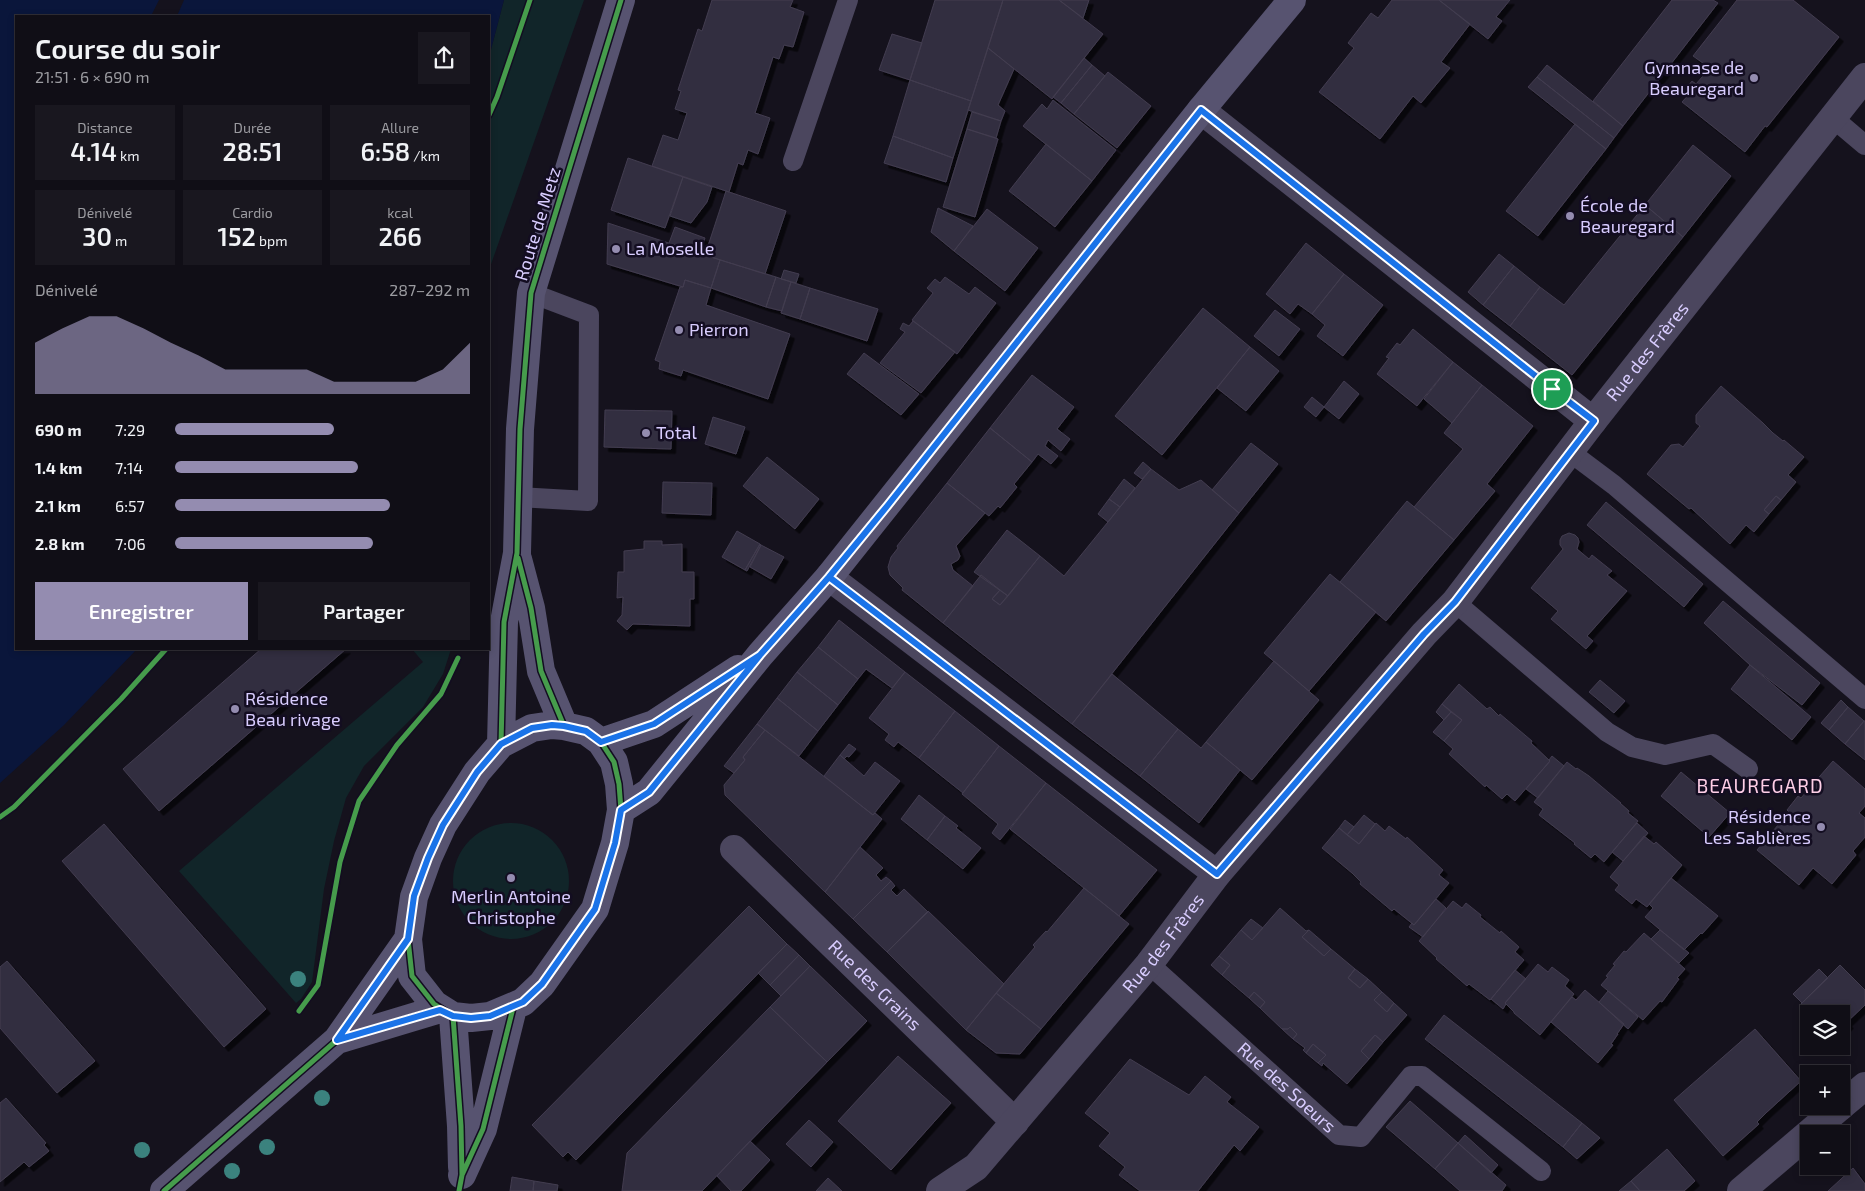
<!DOCTYPE html>
<html lang="fr">
<head>
<meta charset="utf-8">
<style>
	:root { --surface:#100e16; --page:#19171f; --text:#f1f3f6; --muted:#9c9ca1; --line:#302e35; --accent:#948cb0 }
	body { margin:0; font-family:"Exo 2",sans-serif; background:var(--page); color:var(--text); height:100vh; display:flex; flex-direction:column; font-size:19px; white-space:nowrap }
	* { box-sizing:border-box; margin:0 }
	p { font-size:16px; color:var(--muted) }
	.icon { flex:none; width:28px; height:28px; fill:none; stroke:currentColor; stroke-width:2; stroke-linecap:round; stroke-linejoin:round }
	.map { position:relative; flex:1; overflow:hidden }
	.side { position:absolute; left:15px; top:15px; width:475px; height:635px; display:flex; flex-direction:column; background:var(--surface); border-radius:0px; box-shadow:0 2px 8px #0003,0 0 0 1px var(--line) }
	.side>* { flex:none }
	.buttons { position:absolute; left:1800px; top:1005px; display:grid; gap:10px }
	.buttons a { display:grid; place-items:center; width:50px; height:50px; border-radius:0px; background:var(--surface); box-shadow:0 2px 8px #0003,0 0 0 1px var(--line); font-size:25px }
	.pin { position:absolute; display:grid; place-items:center; width:42px; height:42px; color:#fff; margin:-21px; border:2px solid #fff; border-radius:50%; box-shadow:0 1px 5px #0007 }
	.round { display:grid; place-items:center; flex:none; width:52px; height:52px; border-radius:0px; background:var(--page) }
	.headline { display:flex; align-items:center; justify-content:space-between; height:85px; padding:0 20px }
	h1 { font-size:28px; font-weight:600; line-height:38px }
	.stats { display:grid; grid-template-columns:repeat(3,1fr); gap:8px; height:85px; padding:5px 20px }
	.stats div { display:grid; align-content:center; border-radius:0px; background:var(--page); text-align:center }
	.stats b { font-size:25px; font-weight:600 }
	.stats small { font-size:14px; font-weight:400 }
	.stats p { font-size:14px }
	.chart { height:140px; padding:10px 20px }
	.chart p { display:flex; justify-content:space-between }
	.chart svg { width:100%; height:90px; margin-top:5px; fill:var(--accent); opacity:.7 }
	.primary-button { display:flex; gap:10px; margin-top:auto; padding:10px 20px }
	.primary-button a { flex:1; height:58px; border-radius:0px; background:var(--accent); color:#fff; font-size:20px; font-weight:600; line-height:58px; text-align:center }
	.primary-button a+a { background:var(--page); color:var(--text) }
	ul { padding:0 20px; list-style:none; font-size:16px }
	li { display:grid; grid-template-columns:80px 60px 1fr; align-items:center; height:38px }
	li i { height:12px; border-radius:6px; background:var(--accent) }
	.map>svg:first-child { display:block }
</style>
</head>
<body>
<div class="map">
<svg width="1865" height="1191" viewBox="0 0 1865 1191">
	<defs>
		<filter id="shadow"><feDropShadow dx="4.5" dy="4.5" stdDeviation="0" flood-color="#0009"/></filter>
	</defs>
	<rect width="100%" height="100%" fill="#15121d"/>
	<path fill="#112529" d="M504,0H584L489,270V57Z
		M412,649H451L443,674L423,707L364,766L346,798L334,841L324,889L312,982L301,999L296,1003L179,871L423,662Z
		M453 881a58 58 0 1 1 116 0a58 58 0 1 1-116 0Z"/>
	<path fill="#0a163b" d="M0,0H159L151,16H16V649H137L64,725L0,783Z
		M184,0H504L489,57V16H177Z"/>
	<path fill="#332f3f" stroke="#423c50" filter="url(#shadow)" d="M712,0H793L790,7L804,12L793,47L784,45L779,59L773,57L755,113L770,118L758,154L748,150L743,165L738,163L729,192L652,166L663,135L678,140L687,113L675,109L681,91L678,90L698,29L702,31Z
		M935,0H1003L971,101L910,80Z
		M1003,0H1059L1103,34L1052,99L988,48Z
		M1059,0H1089L1083,18Z
		M1392,0H1439L1470,24L1441,62L1450,68L1421,103L1413,96L1380,139L1319,92L1354,48L1348,43L1371,13L1378,18Z
		M1439,0H1510L1496,17L1502,21L1488,39Z
		M1672,0H1713L1718,3L1623,126L1593,101Z
		M1737,0H1793L1839,37L1767,127L1765,126L1745,152L1682,102L1693,90L1688,86L1692,81L1696,84L1710,68L1693,56Z
		M892,34L922,43L910,80L879,70Z
		M988,48L1014,69L998,105L1005,111L1001,121L968,110Z
		M1084,58L1092,65L1061,103L1053,97Z
		M1092,65L1105,76L1074,114L1061,103Z
		M1547,65L1623,126L1614,138L1537,77Z
		M1108,72L1151,106L1117,148L1074,114Z
		M1537,77L1614,138L1606,149L1528,87Z
		M910,80L971,101L953,158L893,136Z
		M1053,100L1116,150L1092,181L1023,126L1042,104L1047,109Z
		M972,112L1001,121L996,138L967,129Z
		M1575,124L1606,149L1538,236L1506,211Z
		M967,129L998,139L975,217L943,207Z
		M893,136L953,158L946,182L884,163Z
		M1046,144L1092,181L1055,227L1009,191Z
		M1693,145L1731,176L1683,237L1645,205Z
		M628,158L683,177L665,228L611,210Z
		M683,177L712,187L707,202L691,223L670,216Z
		M726,191L786,211L765,274L705,255Z
		M1645,205L1683,237L1572,375L1510,326L1540,287L1564,305Z
		M938,208L973,226L954,251L931,232Z
		M987,209L1038,248L1005,291L954,251Z
		M608,223L720,260L711,288L685,280L683,287L607,264Z
		M675,227L705,238L699,253L669,243Z
		M1306,243L1344,274L1312,314L1298,304L1290,314L1266,294Z
		M1499,254L1514,266L1483,305L1468,292Z
		M720,260L776,277L766,307L711,288Z
		M1514,266L1540,287L1510,326L1483,305Z
		M784,270L799,274L796,283L781,279Z
		M1344,274L1383,305L1343,356L1317,336L1325,325L1312,314Z
		M776,277L791,282L782,311L766,307Z
		M945,277L969,294L975,287L996,303L957,354L912,320L933,293L927,288L935,279L940,283Z
		M685,280L711,288L706,305L790,334L768,399L683,370L681,376L659,369L660,362L655,360L680,287H683Z
		M791,282L810,288L800,319L781,313Z
		M810,288L878,309L867,341L800,319Z
		M1203,308L1250,347L1162,455L1115,416Z
		M1275,310L1300,329L1279,356L1254,336Z
		M913,321L955,352L921,393L880,363L905,332L900,329L903,323L909,326Z
		M1413,329L1453,362L1417,406L1377,374L1389,358L1386,357L1397,343L1400,345Z
		M1250,347L1279,371L1246,411L1217,388Z
		M864,353L919,394L901,415L847,374Z
		M1453,362L1482,385L1452,423L1424,399Z
		M1032,375L1074,407L1057,429L1070,439L1061,451L1048,440L1045,446L1058,456L1051,464L1038,454L1032,462L990,428Z
		M1344,381L1359,394L1339,419L1324,407Z
		M1482,385L1533,426L1487,484L1495,491L1454,540L1414,507L1463,449L1444,433Z
		M1721,386L1763,423L1773,433L1783,441L1784,440L1804,457L1788,475L1796,482L1781,500L1776,496L1764,510L1769,514L1754,532L1746,525L1730,544L1691,508L1689,509L1647,474L1671,445L1679,444L1683,447L1700,426L1696,423V415Z
		M1312,397L1324,407L1316,417L1304,407Z
		M605,410L672,411L671,449L604,447Z
		M713,417L745,427L736,454L705,444Z
		M990,428L1032,462L1014,484L1017,487L1000,508L998,506L989,516L947,483Z
		M1251,443L1278,464L1239,513L1212,490Z
		M767,457L819,499L795,529L743,486Z
		M1143,462L1151,469L1142,479L1134,473Z
		M1151,469L1179,490L1201,480L1239,513L1072,724L943,623L981,575L1000,590L992,599L1000,605L1040,556L1064,576Z
		M1124,479L1135,488L1120,507L1109,499Z
		M663,482L712,483L711,515L662,513Z
		M947,483L985,513L956,546L960,556L958,560L951,564L953,570L973,586L943,623L902,590L903,588L890,575L888,567L891,557L898,548L897,546Z
		M1776,496L1781,500L1769,514L1764,510Z
		M1109,499L1120,507L1108,522L1098,514Z
		M1407,501L1454,540L1386,621L1340,582Z
		M1606,502L1703,584L1684,607L1587,525Z
		M1007,530L1040,556L1008,596L974,572Z
		M737,531L760,544L745,570L722,557Z
		M1569,533L1575,535L1578,538L1579,542L1577,549L1589,559L1592,555L1612,571L1607,575L1627,591L1587,636L1593,641L1586,649L1551,619L1558,611L1531,588L1563,549L1560,545V540L1562,536Z
		M644,541H662V545L682,544V572H694V599H690V626L633,624L627,630L617,621L622,615L623,597L617,598L618,572H624V551L644,549Z
		M760,544L761,545L747,571L745,570Z
		M761,545L784,557L771,579L750,567Z
		M1330,574L1376,612L1309,691L1264,653Z
		M1000,590L1008,596L1000,605L992,599Z
		M1723,601L1820,683L1802,705L1750,665L1704,623Z
		M839,620L905,672L892,688L866,669L858,679L818,647Z
		M818,647L858,679L838,705L797,672Z
		M261,649H346L159,811L123,769Z
		M1274,661L1319,700L1252,780L1206,742Z
		M1750,665L1811,717L1792,740L1731,689Z
		M797,672L838,705L818,731L777,698Z
		M905,672L955,711L919,758L898,742L894,747L885,740L889,734L869,718Z
		M1112,674L1178,729L1140,776L1072,724Z
		M1600,680L1625,701L1614,713L1589,692Z
		M1459,684L1487,709L1490,707L1499,716L1500,714L1532,741L1531,743L1550,761L1515,801L1507,794L1502,799L1486,785L1485,787L1449,754L1453,749L1444,741L1462,720L1442,704Z
		M777,698L818,731L799,756L757,724Z
		M1841,700L1848,707L1829,730L1821,723Z
		M1442,704L1451,712L1444,720L1436,712Z
		M1848,707L1864,721L1845,744L1829,730Z
		M955,711L999,746L963,793L919,758Z
		M1451,712L1462,720L1444,741L1433,732Z
		M1864,721H1865V760L1845,744Z
		M757,724L765,730L743,757L745,760L734,773L724,766Z
		M1178,729L1201,748L1206,742L1240,770L1199,823L1140,776Z
		M765,730L873,815L875,813L882,819L825,892L725,795L724,785L745,760L743,757Z
		M849,744L856,749L849,757L847,756L844,759L840,755Z
		M999,746L1046,783L1000,840L992,833L998,824L962,794Z
		M840,755L864,776L875,762L900,781L873,815L824,776Z
		M1552,756L1564,766L1538,798L1526,789L1550,761L1549,760Z
		M1833,761L1865,789V806L1859,813L1865,818V837L1853,851L1856,855L1832,884L1813,868L1799,885L1757,850L1789,812L1787,810L1798,796L1801,798Z
		M1567,762L1576,769L1577,768L1589,776L1621,803H1620L1629,811L1628,813L1638,821L1604,862L1595,854L1591,858L1574,844L1575,843L1539,815L1543,809L1534,802Z
		M1681,772L1730,813L1709,837L1661,796Z
		M1046,783L1157,870L1119,916L1010,829Z
		M919,795L945,816L927,840L901,819Z
		M1364,815L1375,824L1359,844L1347,835Z
		M945,816L958,826L956,828L981,848L963,869L927,840Z
		M1345,820L1354,827L1347,835L1339,828Z
		M1376,823L1385,831L1389,826L1406,839L1407,837L1443,870L1439,875L1449,883L1414,925L1394,909L1392,911L1360,884L1361,882L1352,873L1322,848L1339,828L1359,844Z
		M1637,823L1648,833L1623,861L1612,852Z
		M104,824L266,1009L224,1047L62,861Z
		M1644,836L1654,844L1656,842L1682,865L1647,907L1636,899L1632,904L1615,890L1619,885L1610,877Z
		M860,847L883,868L876,875L881,881L886,877L891,881L853,919L825,892Z
		M1671,878L1718,916L1702,934L1701,933L1684,950L1645,917L1653,908L1649,904Z
		M891,881L895,886L891,890L897,896L904,889L928,912L887,952L853,919Z
		M1084,888L1129,924L1041,1029L996,993L1035,947L1033,945L1046,931L1047,932Z
		M1436,899L1446,908L1423,937L1409,927L1412,923L1414,925Z
		M1453,901L1462,908L1466,903L1481,915L1480,917L1500,933L1501,931L1519,947L1515,952L1524,960L1490,1000L1469,984L1467,986L1436,959L1437,958L1419,941Z
		M749,906L787,944L576,1160L568,1152L563,1157L532,1125Z
		M1280,908L1306,931L1309,930L1302,937L1324,956L1331,949L1355,969L1348,978L1360,988L1368,979L1382,992L1374,1000L1387,1012L1394,1003L1407,1015L1383,1042L1375,1035L1361,1051L1369,1059L1347,1084L1323,1063L1322,1066L1318,1063L1326,1055L1313,1044L1306,1053L1303,1050L1305,1048L1293,1039L1297,1034L1290,1027L1288,1029H1282L1260,1008L1265,1002L1254,992L1249,998L1222,975L1230,965L1219,956L1241,930L1252,940Z
		M928,911L1004,984L966,1030L887,952Z
		M1251,919L1263,928L1252,940L1241,930Z
		M1309,930L1331,949L1324,956L1302,937Z
		M1660,930L1689,953L1679,963L1651,939Z
		M1644,933L1685,969L1677,978L1679,979L1662,1002L1660,1001L1643,1020L1601,985L1608,977L1606,976L1615,965L1613,964L1624,951L1626,952Z
		M787,944L799,955L770,985L758,973Z
		M799,955L810,966L781,996L770,985Z
		M1219,956L1230,965L1222,975L1211,965Z
		M7,961L95,1061L57,1093L0,1028V967Z
		M1538,964L1548,972L1552,967L1569,980L1565,986L1574,994L1540,1035L1514,1013V1012L1505,1003Z
		M1840,965L1865,990V1005L1847,1022L1849,1024L1841,1032V1014H1811L1801,1004Z
		M810,966L867,1021L827,1062L770,1007Z
		M1355,969L1368,979L1360,988L1348,978Z
		M1819,969L1828,978L1802,1003L1793,994Z
		M1515,970L1526,979L1505,1003L1506,1004L1503,1009L1491,999Z
		M1585,990L1624,1024L1617,1034H1618L1611,1044L1613,1045L1598,1063L1551,1022L1572,997L1576,1000Z
		M1608,991L1638,1017L1628,1029L1599,1002Z
		M1254,992L1265,1002L1260,1008L1249,998Z
		M1382,992L1394,1003L1387,1012L1374,1000Z
		M996,993L1041,1029L1020,1054L996,1053L966,1030Z
		M770,1007L827,1062L702,1191H622L627,1153Z
		M1444,1015L1582,1123L1563,1147L1425,1039Z
		M1290,1027L1297,1034L1293,1039L1282,1029H1288Z
		M1755,1029L1801,1081L1767,1112L1757,1122L1759,1124L1723,1156L1674,1100Z
		M1375,1035L1383,1042L1369,1059L1361,1051Z
		M1313,1044L1326,1055L1318,1063L1306,1053Z
		M898,1056L951,1103L891,1170L838,1121Z
		M1130,1059L1189,1095L1205,1076L1231,1097L1227,1102L1259,1127L1240,1151L1234,1145L1198,1191H1140L1119,1175L1125,1167L1099,1146L1110,1133L1085,1113Z
		M6,1098L46,1143L44,1145L49,1151L29,1167L24,1162L0,1182V1103Z
		M1410,1101L1458,1143L1435,1169L1386,1127Z
		M809,1120L833,1142L811,1167L786,1144Z
		M1582,1123L1600,1138L1577,1159L1563,1147Z
		M1465,1135L1498,1165L1491,1173L1458,1143Z
		M750,1141L770,1160L741,1191H731L717,1176Z
		M1458,1143L1506,1185L1502,1191H1460L1435,1169Z
		M1667,1149L1695,1181L1684,1191H1640L1631,1181Z
		M1853,1168L1865,1184V1191H1828Z
		M512,1177L534,1181L533,1191H510Z
		M828,1178L842,1191H816Z
		M534,1181L558,1185L557,1191H533Z
		M1631,1181L1640,1191H1619Z"/>
	<g fill="none" stroke-linecap="round" stroke-linejoin="round">
		<g stroke="#4b465e" stroke-width="20">
			<path d="M1833,118L1865,145"/>
			<path d="M793,161L848,0"/>
			<path d="M1570,452L1614,485L1865,699"/>
			<path d="M518,497L588,501L589,315L531,293"/>
			<path d="M1455,602L1607,732L1632,747L1665,755L1713,744L1748,769"/>
			<path id="s1" d="M1149,964L1339,1135L1361,1137L1411,1076H1422L1541,1171"/>
		</g>
		<g stroke="#4b465e" stroke-width="28">
			<path d="M1201,110L1593,421"/>
			<path d="M829,577L1217,874"/>
			<path id="s2" d="M734,849L1015,1122"/>
			<path d="M1841,1106L1865,1086"/>
			<path id="s3" d="M940,1191L976,1167L1149,964L1217,874L1424,634L1455,602L1593,421L1865,77"/>
			<path d="M1741,1191L1841,1106"/>
		</g>
		<path stroke="#575370" stroke-width="28" d="M518,559L531,608L541,671L564,726
			M552,725L564,726L586,731L601,742L614,762L619,784L621,810L615,843L595,909L542,984L523,1002L490,1016L471,1018L453,1016L434,1004L412,976L408,939L414,897L428,858L443,825L477,772L501,744L532,728Z
			M601,742L654,724L738,669
			M501,744L504,622L517,553L520,429L531,293L621,0
			M621,810L649,792L760,655L829,577L1201,110L1292,0
			M453,1016L461,1126L462,1167
			M337,1040L440,1009
			M462,1175L483,1129L513,1008
			M164,1191L337,1040L408,939"/>
		<g stroke="#130d21" stroke-width="8">
			<path id="cycleway" d="M489,115L497,97L530,0
				M518,558L531,608L541,671L564,726
				M552,725L564,726L586,731L601,742L614,762L619,784L621,810L615,843L595,909L542,984L523,1002L490,1016L471,1018L453,1016L434,1004L412,976L408,939L414,897L428,858L443,825L477,772L501,744L532,728Z
				M501,744L504,622L517,553L520,429L531,293L621,0
				M0,817L14,807L121,699L166,649
				M299,1011L318,985L340,862L359,801L397,745L441,694L458,658
				M453,1016L461,1126L462,1175L459,1191
				M337,1040L440,1009
				M462,1175L483,1129L513,1008
				M164,1191L337,1040L408,939"/>
		</g>
		<use href="#cycleway" stroke="#469c4c" stroke-width="5"/>
	</g>
	<g fill="#3b827e">
		<circle cx="298" cy="979" r="8"/>
		<circle cx="322" cy="1098" r="8"/>
		<circle cx="267" cy="1147" r="8"/>
		<circle cx="142" cy="1150" r="8"/>
		<circle cx="232" cy="1171" r="8"/>
	</g>
	<g fill="none" stroke-linecap="round" stroke-linejoin="round">
		<g stroke="#fff" stroke-width="10">
			<path id="route" d="M1552,389L1201,110L888,505L829,577L760,655L654,724L601,742L586,731L564,726L552,725L532,728L501,744L477,772L443,825L428,858L414,896L408,939L337,1040L440,1010L453,1016L471,1018L490,1016L523,1002L542,984L595,909L615,843L621,810L649,792L760,655L829,577L1217,874L1424,634L1455,602L1594,421L1552,389"/>
		</g>
		<use href="#route" stroke="#1a73e8" stroke-width="6"/>
	</g>
	<g fill="#948cb0" stroke="#130d21" stroke-width="2">
		<circle cx="1754" cy="78" r="5"/>
		<circle cx="1570" cy="216" r="5"/>
		<circle cx="616" cy="249" r="5"/>
		<circle cx="679" cy="330" r="5"/>
		<circle cx="646" cy="433" r="5"/>
		<circle cx="235" cy="709" r="5"/>
		<circle cx="1821" cy="827" r="5"/>
		<circle cx="511" cy="878" r="5"/>
	</g>
	<g text-anchor="middle" stroke-width="5" stroke-linejoin="round" paint-order="stroke">
		<g font-size="18" fill="#d9cdff" stroke="#130d21" text-anchor="start">
			<text x="1744" y="74" text-anchor="end">Gymnase de<tspan x="1744" dy="21">Beauregard</tspan></text>
			<text x="1580" y="212">École de<tspan x="1580" dy="21">Beauregard</tspan></text>
			<text x="626" y="255">La Moselle</text>
			<text x="689" y="336">Pierron</text>
			<text x="656" y="439">Total</text>
			<text x="245" y="705">Résidence<tspan x="245" dy="21">Beau rivage</tspan></text>
			<text x="1811" y="823" text-anchor="end">Résidence<tspan x="1811" dy="21">Les Sablières</tspan></text>
			<text x="511" y="903" text-anchor="middle">Merlin Antoine<tspan x="511" dy="21">Christophe</tspan></text>
		</g>
		<g font-size="18" fill="#d9cdff" stroke="#130d21">
			<text transform="translate(538 224) rotate(-73)" y="6">Route de Metz</text>
			<text dy="6" stroke="none"><textPath href="#s3" startOffset="1100">Rue des Frères</textPath></text>
			<text dy="6" stroke="none"><textPath href="#s3" startOffset="335">Rue des Frères</textPath></text>
			<text dy="6" stroke="none"><textPath href="#s2" startOffset="196">Rue des Grains</textPath></text>
			<text dy="6" stroke="none"><textPath href="#s1" startOffset="185">Rue des Soeurs</textPath></text>
		</g>
		<g font-size="19" letter-spacing="1" fill="#ffcfe7" stroke="#130d21">
			<text x="1760" y="793">BEAUREGARD</text>
		</g>
	</g>
</svg>
<div class="buttons">
<a><svg class="icon" aria-label="layers" viewBox="0 0 24 24"><path d="M12 4l9 5-9 5-9-5zM3 14l9 5 9-5"/></svg></a>
<a>+</a>
<a>−</a>
</div>
<div class="pin" style="left:1552px;top:389px;background:#1e9e55"><svg class="icon" aria-label="arrive" viewBox="0 0 24 24"><path d="M6 21V4h12l-3 4 3 4H6"/></svg></div>
<section class="side">
<div class="headline"><div><h1>Course du soir</h1><p>21:51 · 6 × 690 m</p></div><a class="round"><svg class="icon" aria-label="share" viewBox="0 0 24 24"><path d="M12 15V3M7 8l5-5 5 5M5 13v7h14v-7"/></svg></a></div>
<div class="stats">
<div><p>Distance</p><b>4.14<small> km</small></b></div>
<div><p>Durée</p><b>28:51</b></div>
<div><p>Allure</p><b>6:58<small> /km</small></b></div>
</div>
<div class="stats">
<div><p>Dénivelé</p><b>30<small> m</small></b></div>
<div><p>Cardio</p><b>152<small> bpm</small></b></div>
<div><p>kcal</p><b>266</b></div>
</div>
<div class="chart"><p><span>Dénivelé</span>287–292 m</p>
<svg viewBox="0 0 160 44" preserveAspectRatio="none"><path d="M0 44V19L10 12L20 6L30 6L40 12L50 19L60 25L70 32L80 32L90 32L100 32L110 38L120 38L130 38L140 38L150 32L160 19V44z"/></svg>
</div>
<ul>
<li><b>690 m</b>7:29<i style="width:54%"></i></li>
<li><b>1.4 km</b>7:14<i style="width:62%"></i></li>
<li><b>2.1 km</b>6:57<i style="width:73%"></i></li>
<li><b>2.8 km</b>7:06<i style="width:67%"></i></li>
</ul>
<div class="primary-button"><a>Enregistrer</a><a>Partager</a></div>
</section>
</div>
</body>
</html>
